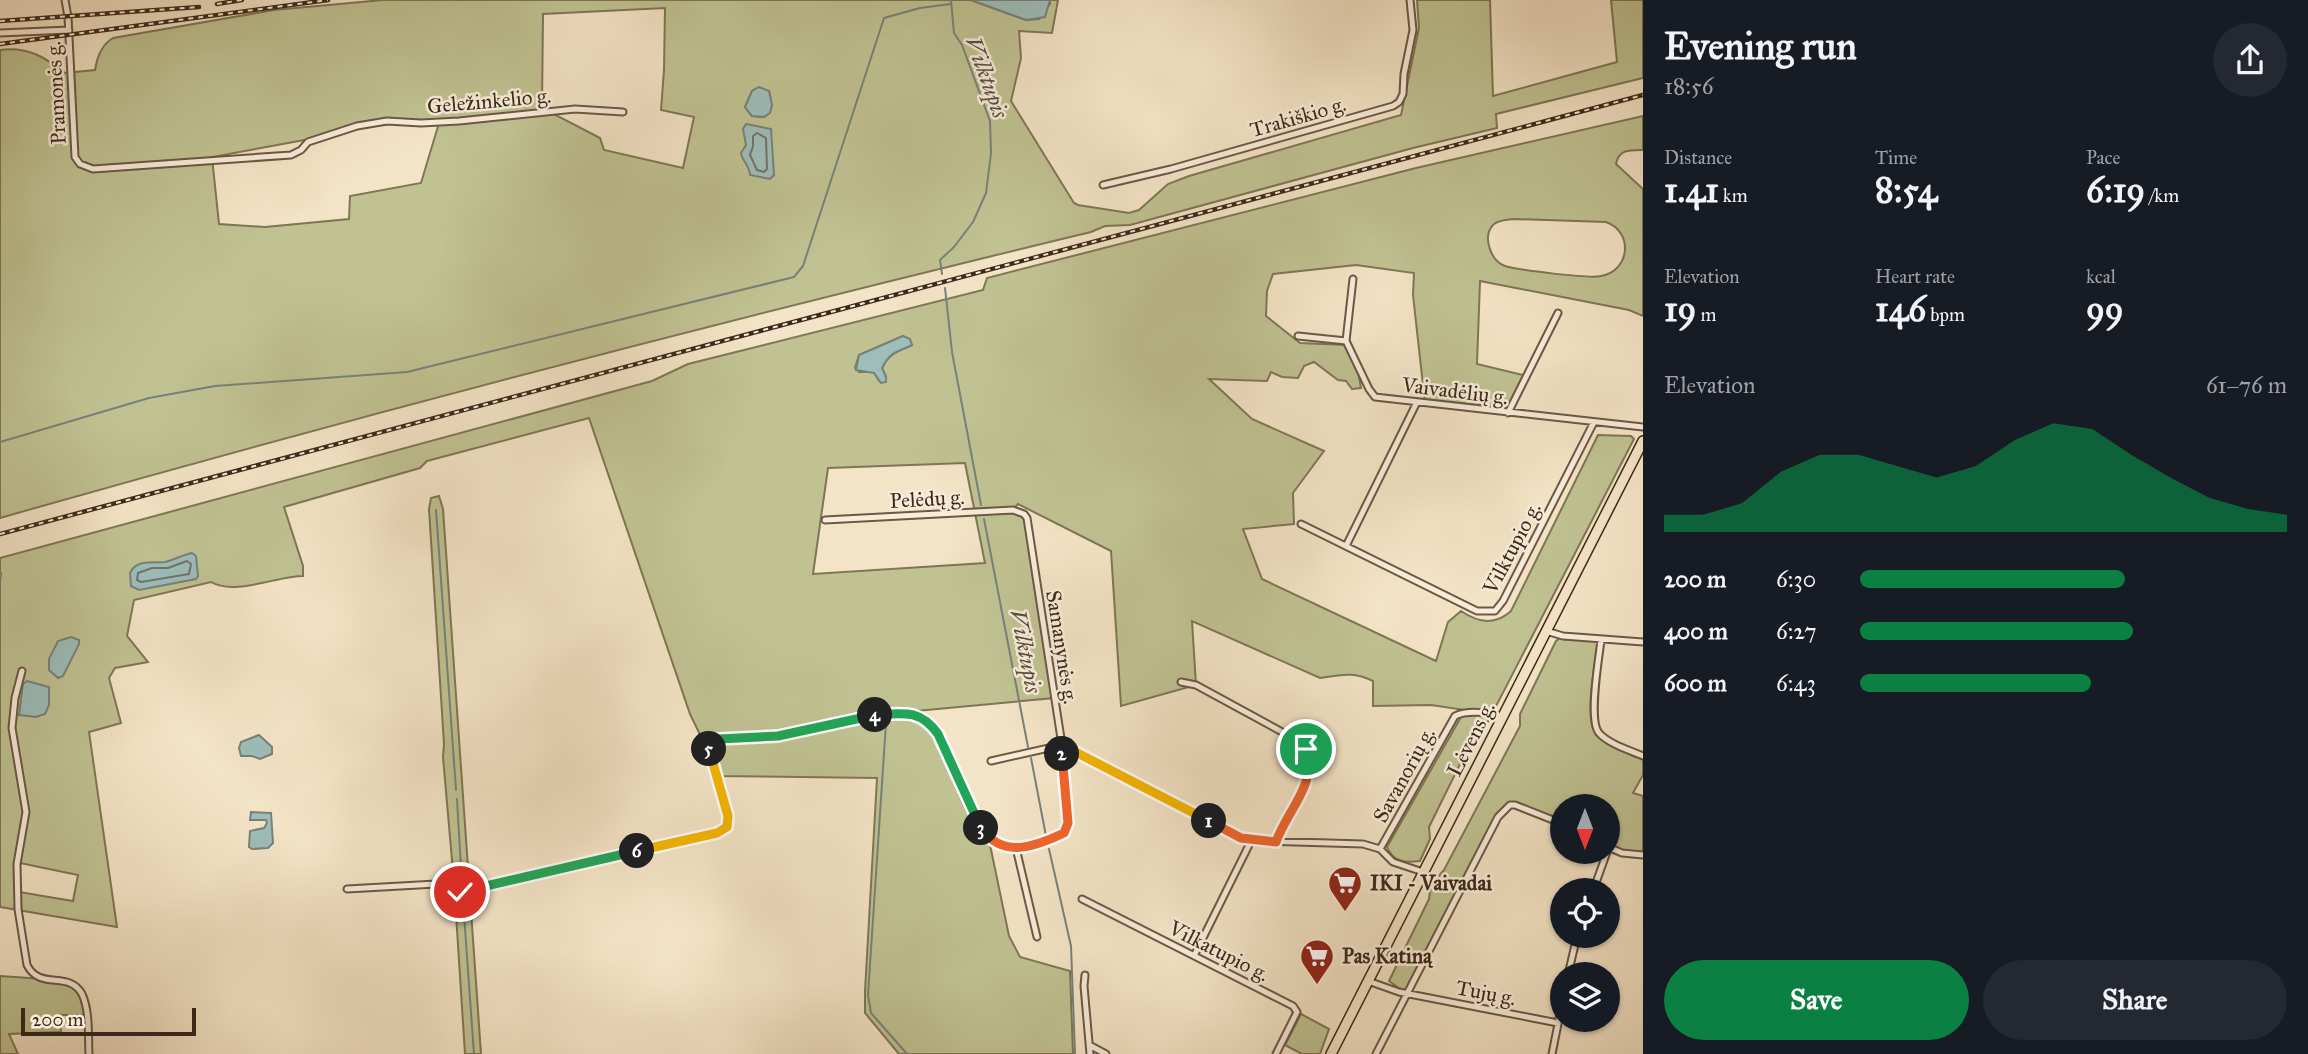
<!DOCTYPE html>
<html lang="en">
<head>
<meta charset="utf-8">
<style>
	:root { --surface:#171b24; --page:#242831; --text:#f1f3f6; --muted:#9ea1a6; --accent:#0b8043 }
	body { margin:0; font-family:"IM FELL Great Primer",serif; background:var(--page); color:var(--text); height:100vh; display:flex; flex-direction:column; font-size:26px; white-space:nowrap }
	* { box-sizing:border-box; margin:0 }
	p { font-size:23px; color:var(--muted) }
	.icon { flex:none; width:38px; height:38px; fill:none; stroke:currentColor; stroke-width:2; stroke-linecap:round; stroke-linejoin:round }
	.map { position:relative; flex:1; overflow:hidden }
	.details { display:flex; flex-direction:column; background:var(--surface); width:665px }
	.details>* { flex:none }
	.needle { width:46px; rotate:180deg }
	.tools { position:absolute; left:1550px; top:794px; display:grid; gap:14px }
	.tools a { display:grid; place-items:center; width:70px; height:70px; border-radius:50%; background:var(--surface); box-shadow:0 2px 5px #0004; font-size:35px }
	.scale { position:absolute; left:21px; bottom:18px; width:175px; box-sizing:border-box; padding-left:7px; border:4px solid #3e2919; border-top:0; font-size:19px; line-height:24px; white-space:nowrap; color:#3e2919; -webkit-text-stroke:5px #f8eddb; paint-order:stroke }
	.pin { position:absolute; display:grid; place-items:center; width:60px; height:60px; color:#fff; margin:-30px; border:4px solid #fff; border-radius:50%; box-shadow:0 2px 7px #0007 }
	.km { position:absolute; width:35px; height:35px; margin:-18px; border-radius:50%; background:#222; color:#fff; font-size:19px; line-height:35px; text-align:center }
	.round { display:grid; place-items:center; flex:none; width:74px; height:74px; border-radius:37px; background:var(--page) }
	.headline { display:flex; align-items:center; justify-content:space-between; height:119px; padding:0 21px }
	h1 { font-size:38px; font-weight:700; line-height:52px }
	.stats { display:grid; grid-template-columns:repeat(3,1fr); gap:10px; height:119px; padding:7px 21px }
	.stats div { display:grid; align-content:center }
	.stats b { font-size:35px; font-weight:700 }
	.stats small { font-size:19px; font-weight:400 }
	.stats p { font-size:19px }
	.chart { height:196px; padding:14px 21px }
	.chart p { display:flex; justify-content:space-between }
	.chart svg { width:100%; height:126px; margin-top:7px; fill:var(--accent); opacity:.7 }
	.cta { display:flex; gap:14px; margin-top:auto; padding:14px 21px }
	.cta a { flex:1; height:80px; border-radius:42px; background:var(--accent); color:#fff; font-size:28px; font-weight:700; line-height:80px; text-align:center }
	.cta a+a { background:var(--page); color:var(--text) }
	ul { padding:0 21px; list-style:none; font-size:23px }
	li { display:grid; grid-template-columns:112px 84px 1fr; align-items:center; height:52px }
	li i { height:18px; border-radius:9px; background:var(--accent) }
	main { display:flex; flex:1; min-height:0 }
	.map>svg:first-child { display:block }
</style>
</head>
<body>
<main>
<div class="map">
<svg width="1643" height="1054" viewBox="0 0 1643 1054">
	<rect width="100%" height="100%" fill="#f4e4c7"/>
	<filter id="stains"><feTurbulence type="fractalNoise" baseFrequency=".00286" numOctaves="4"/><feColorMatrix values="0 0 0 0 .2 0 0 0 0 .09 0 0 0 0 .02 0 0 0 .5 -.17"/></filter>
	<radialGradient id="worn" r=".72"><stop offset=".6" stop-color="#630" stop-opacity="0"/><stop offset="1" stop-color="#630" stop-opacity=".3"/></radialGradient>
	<path fill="#c0c292" stroke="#7f7656" stroke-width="2" fill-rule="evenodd" d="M383,0H971L1026,20L1039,19L1050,4V0H1058L1052,33L1019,31L1021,58L1011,101L1074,203L1078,205L1129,213L1139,210L1168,184L1189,176L1401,115L1419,28L1417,0H1490L1493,96L1617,62L1611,0H1643V78L1496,114L1497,128L1413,148L1130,225L1105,226L1091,232C726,320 361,415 0,518V50C27,46 45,57 65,73L95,70C97,57 101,45 113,38L274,10ZM665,8L664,70L661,110L694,117L683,168L604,150L600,138L542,108L543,14ZM757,88L769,91C771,101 775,111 764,117L752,116L745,107L752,91ZM387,121L439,123L421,183L350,196L349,219L265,227L219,224L212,157L310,139L349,126Z
		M1643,116V150C1630,150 1619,149 1616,164L1643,189V316L1629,310L1480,281L1477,364L1527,376L1508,413L1425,403L1413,295L1414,273L1356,265L1273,274L1267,291L1266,316L1300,343L1345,345L1358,371L1361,388L1352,389L1346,381L1338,380L1314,362L1304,366L1298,378L1282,377L1271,372L1267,381L1209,379L1252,419L1324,451L1293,493L1294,524L1243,529L1262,579L1436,661L1448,622L1461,611C1477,622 1495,626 1511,611L1598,435L1631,436L1634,439L1478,741L1466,752L1429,827L1430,839L1420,861C1405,863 1393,862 1387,847L1465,710L1431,705L1373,706V681C1353,671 1341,675 1320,678L1192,621L1196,685L1121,706L1111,551L1018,504L1013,509L1024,514L1054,698L905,712L919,715L930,723L977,823L989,840L1009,936L1020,957L1070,971L1073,1054H899L865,1013V991L877,778L715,776L709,753L690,714L589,418L427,461L420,468L284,507L303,566V576C277,576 234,596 211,582L134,600L127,636L148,662L115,668L109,678L121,723L89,732L117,927L0,907V558L652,381L688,364L983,290L987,278L1416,168ZM1513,219L1606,222C1634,232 1630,271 1601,276C1590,279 1518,270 1505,266C1491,261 1482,237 1493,225C1497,220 1506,220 1513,219ZM903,336L912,345C899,351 889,353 882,368L886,377L879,381L874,372H859L855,368L859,355ZM965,463L985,563L813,574L828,468ZM20,863L78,875L73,901L19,892Z
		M439,496L443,509L481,1054H465L454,883L443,757L444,744L429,509L431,498Z
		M1563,636L1598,640C1596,659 1584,717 1595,732C1602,743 1631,752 1643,758V775L1633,793L1643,796V855L1622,853L1608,847V807H1563V824L1515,805L1505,808L1407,994L1389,981L1429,899C1429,887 1436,878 1444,870L1520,726V714L1556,641Z
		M0,976L58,980L70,983L83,997L85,1015H60L61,1032L9,1034L18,1054H0Z
		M1301,1014L1329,1029L1320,1054H1302L1285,1045Z"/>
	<path fill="#9dbebb" stroke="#77827a" stroke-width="2" d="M971,0H1050L1045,17L1026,20Z
		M759,87L769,91L772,105L770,113L764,117L752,116L745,107L752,91Z
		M746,124L771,129L774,175L770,179L750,175C749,164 742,161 741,153L746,145L743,129Z
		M903,336L910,339L912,345C898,352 890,351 882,368L886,377V382L881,383L874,373L856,370L859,355Z
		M192,553L196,556L198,576L196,579L139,590L131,586L130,573C136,559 153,563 165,562C174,560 182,555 192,553Z
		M71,637L79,640V644L63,676L58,678L49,670V659L58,641Z
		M27,681L49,687V705L45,714L36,717L19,715L23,684Z
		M259,735L272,747V754L260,759L252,756H241L239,748L241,742Z
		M251,812L271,813L273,843L268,848L252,849L249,847L250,831L264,828L267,823L266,820H250Z"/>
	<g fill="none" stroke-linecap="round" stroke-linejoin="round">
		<path stroke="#6e746a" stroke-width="2" d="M757,133L766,138L767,169L764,172L757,170L750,155L753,146V136Z
			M187,561L191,564L189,574L141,582L137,580L138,573L152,568H168Z"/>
		<path stroke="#77827a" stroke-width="2" d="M942,274L940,260L954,247L973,222L986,193L991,153L990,121L962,45L954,33L951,0
			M945,288L952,352L981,505
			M0,442L149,398L215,386L407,372L794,277L803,266L884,18L920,8L951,4
			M436,510L456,790
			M984,519L1028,747
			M0,583L1,573
			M886,723L868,995L871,1013L907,1054
			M1031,758L1046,836
			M457,799L462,885
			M1049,849L1071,946L1075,1054
			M463,901L474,1054"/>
		<g stroke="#6c5844" stroke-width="9">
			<path id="minor" d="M65,0L68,17L75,157L80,164L93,169L291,155L301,150L308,142L357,126L387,121L421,123L459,121L575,109L623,112
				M0,33L69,30
				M1103,185L1171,169L1393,106L1399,102L1403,94L1404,74L1413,30L1410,0
				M1298,336L1346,341L1369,389L1375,397L1643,427
				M1346,341L1353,279
				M1508,413L1558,313
				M825,520L1013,510L1024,514L1027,518L1062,745L1068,823L1064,833L1044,843L1016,848L1037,937
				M1301,524L1477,611H1495L1503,601L1594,422
				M1346,546L1417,402
				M1546,631L1563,636L1643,642
				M1601,640C1599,658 1588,720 1599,733C1609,744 1629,750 1643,756
				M22,671L15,698L12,728L26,812L17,864L18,909L27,965C40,991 69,970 82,994C90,1011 88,1036 89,1054
				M1181,682L1196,685L1295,739C1330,772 1288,807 1276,842
				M991,761L1062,745L1241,837L1259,841L1363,844L1380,849L1455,716C1467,710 1490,712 1502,717
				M1608,847L1622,853L1643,855
				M1380,849L1393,862L1423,872
				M347,889L454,883
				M1593,891L1607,852
				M455,893L717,833L727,827L728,816L709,753L711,743L719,739C739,738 760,738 779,735C814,730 888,703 919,716C928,719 933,727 938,735C948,757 973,827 989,840C997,846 1007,847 1016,848
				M1082,899L1293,1006L1297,1012L1276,1054
				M1194,956L1251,841
				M1085,975L1084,986L1090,1054
				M1568,975L1577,936
				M1368,981L1399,992L1558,1023
				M1091,1046L1106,1054
				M1376,1054L1498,817L1510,805H1515L1563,824
				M1552,1054L1563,999"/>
		</g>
		<g stroke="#3e2919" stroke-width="12">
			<path id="primary" d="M1331,1054L1643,441"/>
		</g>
		<use href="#minor" stroke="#f8eddb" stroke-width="5"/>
		<use href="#primary" stroke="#f4e4c7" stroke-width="9"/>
		<g stroke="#3e2919" stroke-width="4.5">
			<path id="rail" d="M217,4L242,0
				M0,21L199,7
				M0,44L328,0
				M0,534C548,388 1095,241 1643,95"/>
		</g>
		<use href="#rail" stroke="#f8eddb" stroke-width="2" stroke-dasharray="5" stroke-linecap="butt"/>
	</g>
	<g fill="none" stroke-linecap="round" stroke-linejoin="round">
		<g stroke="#fff" stroke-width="14">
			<path id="split-1" d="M1209,821L1241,838L1276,842C1287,810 1318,784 1306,749"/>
		</g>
		<g stroke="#fff" stroke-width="14">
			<path id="split-2" d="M1062,754V745L1209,821"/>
		</g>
		<g stroke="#fff" stroke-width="14">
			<path id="split-3" d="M981,828C1003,859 1034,847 1064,833L1068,823L1062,754"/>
		</g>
		<g stroke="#fff" stroke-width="14">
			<path id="split-4" d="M875,715C903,713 920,709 938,734L981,828"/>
		</g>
		<g stroke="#fff" stroke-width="14">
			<path id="split-5" d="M709,749L711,743L719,739L778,736L875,715"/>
		</g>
		<g stroke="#fff" stroke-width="14">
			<path id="split-6" d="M637,851L717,833L727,827L728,816L709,749"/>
		</g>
		<g stroke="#fff" stroke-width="14">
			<path id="split-7" d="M460,892L637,851"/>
		</g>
		<use href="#split-1" stroke="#f0652b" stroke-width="9"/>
		<use href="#split-2" stroke="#f5b400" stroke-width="9"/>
		<use href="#split-3" stroke="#f0652b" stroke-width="9"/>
		<use href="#split-4" stroke="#22a559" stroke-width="9"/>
		<use href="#split-5" stroke="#22a559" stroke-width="9"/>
		<use href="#split-6" stroke="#f5b400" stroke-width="9"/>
		<use href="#split-7" stroke="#22a559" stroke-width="9"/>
	</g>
	<defs>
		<g id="supermarket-pin" transform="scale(1.75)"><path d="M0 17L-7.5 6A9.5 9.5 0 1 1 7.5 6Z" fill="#8f2418" stroke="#f8eddb"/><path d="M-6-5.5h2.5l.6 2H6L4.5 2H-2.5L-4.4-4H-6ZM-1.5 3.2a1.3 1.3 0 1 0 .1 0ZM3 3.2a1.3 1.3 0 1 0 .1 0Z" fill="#fff"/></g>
	</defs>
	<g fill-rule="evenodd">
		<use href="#supermarket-pin" x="1345" y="883"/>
		<use href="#supermarket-pin" x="1317" y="956"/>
	</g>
	<g text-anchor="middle" stroke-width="5" stroke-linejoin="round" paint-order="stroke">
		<g font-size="21" fill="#3e2919" stroke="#f8eddb">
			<text transform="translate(56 93) rotate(-93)" y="7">Pramonės g.</text>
			<text transform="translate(489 101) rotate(-5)" y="7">Geležinkelio g.</text>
			<text transform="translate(1298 117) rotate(-16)" y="7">Trakiškio g.</text>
			<text transform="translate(1455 391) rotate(7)" y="7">Vaivadėlių g.</text>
			<text transform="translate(927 499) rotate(-3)" y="7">Pelėdų g.</text>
			<text transform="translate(1512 548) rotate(-62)" y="7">Vilktupio g.</text>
			<text transform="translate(1062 647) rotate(81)" y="7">Samanynės g.</text>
			<text transform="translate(1471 739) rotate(-63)" y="7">Lėvens g.</text>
			<text transform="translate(1404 775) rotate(-61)" y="7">Savanorių g.</text>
			<text transform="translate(1219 951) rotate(27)" y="7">Vilkatupio g.</text>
			<text transform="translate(1486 993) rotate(11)" y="7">Tujų g.</text>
		</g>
		<g font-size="21" font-weight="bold" fill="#3e2919" stroke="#f8eddb" text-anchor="start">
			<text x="1370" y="890">IKI - Vaivadai</text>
			<text x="1342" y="963">Pas Katiną</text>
		</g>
		<g font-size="23" font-style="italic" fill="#564e42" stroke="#f8eddb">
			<text transform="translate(987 77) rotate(70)" y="8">Vilktupis</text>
			<text transform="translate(1026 651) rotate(79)" y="8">Vilktupis</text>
		</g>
	</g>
	<rect width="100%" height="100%" filter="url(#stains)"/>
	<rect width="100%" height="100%" fill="url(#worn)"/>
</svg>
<div class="tools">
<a><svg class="needle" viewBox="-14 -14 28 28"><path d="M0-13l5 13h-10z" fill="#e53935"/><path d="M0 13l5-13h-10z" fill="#9ea1a6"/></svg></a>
<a><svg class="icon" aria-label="locate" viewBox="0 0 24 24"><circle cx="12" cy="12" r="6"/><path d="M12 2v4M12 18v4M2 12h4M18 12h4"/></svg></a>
<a><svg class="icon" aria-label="layers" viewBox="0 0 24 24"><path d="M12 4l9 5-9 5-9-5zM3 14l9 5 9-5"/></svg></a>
</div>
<div class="scale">200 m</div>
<div class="pin" style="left:1306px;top:749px;background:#1e9e55"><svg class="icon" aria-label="arrive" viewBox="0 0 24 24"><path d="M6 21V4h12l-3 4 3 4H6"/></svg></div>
<div class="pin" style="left:460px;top:892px;background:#d93025"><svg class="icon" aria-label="check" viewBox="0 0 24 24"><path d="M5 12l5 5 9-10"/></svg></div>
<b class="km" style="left:1209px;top:821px">1</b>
<b class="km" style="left:1062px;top:754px">2</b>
<b class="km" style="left:981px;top:828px">3</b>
<b class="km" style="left:875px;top:715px">4</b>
<b class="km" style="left:709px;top:749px">5</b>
<b class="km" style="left:637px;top:851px">6</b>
</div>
<section class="details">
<div class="headline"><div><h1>Evening run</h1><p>18:56</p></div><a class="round"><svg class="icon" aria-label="share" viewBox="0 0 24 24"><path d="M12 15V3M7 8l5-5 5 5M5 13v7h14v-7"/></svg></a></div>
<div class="stats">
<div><p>Distance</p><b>1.41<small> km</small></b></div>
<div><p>Time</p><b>8:54</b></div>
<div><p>Pace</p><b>6:19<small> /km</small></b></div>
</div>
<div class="stats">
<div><p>Elevation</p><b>19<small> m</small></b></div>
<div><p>Heart rate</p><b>146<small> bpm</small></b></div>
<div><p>kcal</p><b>99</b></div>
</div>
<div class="chart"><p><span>Elevation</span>61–76 m</p>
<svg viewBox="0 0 160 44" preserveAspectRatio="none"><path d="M0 44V38L10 38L20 34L30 23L40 17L50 17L60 21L70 25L80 21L90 12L100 6L110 8L120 17L130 25L140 32L150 36L160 38V44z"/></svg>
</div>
<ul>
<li><b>200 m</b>6:30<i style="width:62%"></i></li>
<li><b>400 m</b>6:27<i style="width:64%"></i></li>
<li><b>600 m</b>6:43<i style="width:54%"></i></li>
</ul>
<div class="cta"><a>Save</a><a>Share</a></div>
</section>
</main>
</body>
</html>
